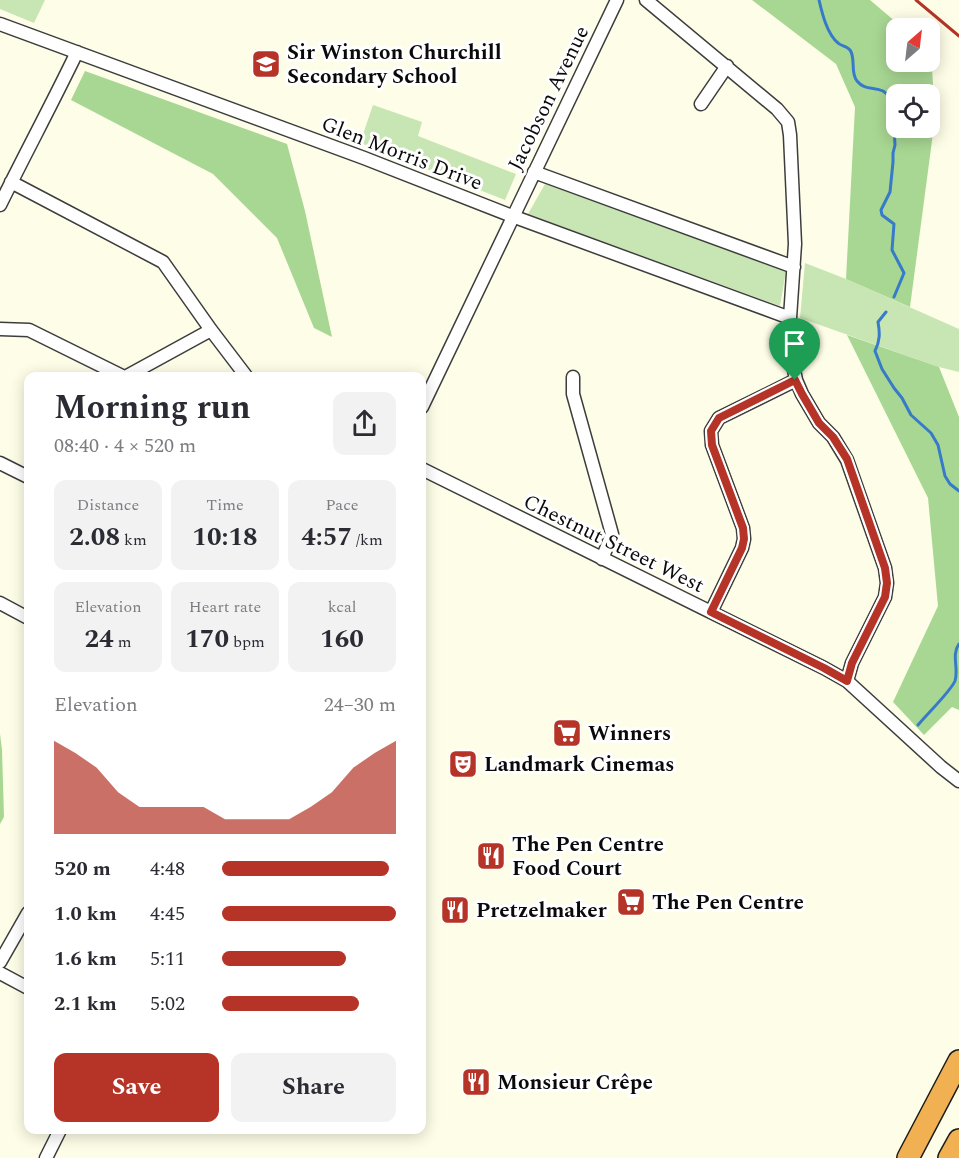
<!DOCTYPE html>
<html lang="en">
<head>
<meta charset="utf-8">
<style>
	:root { --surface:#fff; --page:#f2f2f3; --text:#2b2b33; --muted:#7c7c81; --accent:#b53427 }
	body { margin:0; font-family:Spectral,serif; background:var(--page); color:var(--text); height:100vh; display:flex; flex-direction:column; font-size:22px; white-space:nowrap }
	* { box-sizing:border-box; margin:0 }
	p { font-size:20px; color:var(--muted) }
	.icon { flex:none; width:33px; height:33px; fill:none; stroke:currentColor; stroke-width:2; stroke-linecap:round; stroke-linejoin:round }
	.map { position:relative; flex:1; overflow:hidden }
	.panel { position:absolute; left:24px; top:372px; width:402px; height:762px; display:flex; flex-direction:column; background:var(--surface); border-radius:12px; box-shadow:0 3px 15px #0003 }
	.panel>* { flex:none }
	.needle { width:39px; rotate:28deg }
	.controls { position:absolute; left:886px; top:18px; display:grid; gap:12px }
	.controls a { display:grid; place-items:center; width:54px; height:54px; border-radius:12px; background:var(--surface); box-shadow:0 3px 15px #0003; font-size:30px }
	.pin { position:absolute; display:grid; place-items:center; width:51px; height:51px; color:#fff; margin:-62px -26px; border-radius:50% 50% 50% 0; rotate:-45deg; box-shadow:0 0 6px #0007 }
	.pin .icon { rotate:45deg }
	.round { display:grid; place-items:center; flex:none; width:63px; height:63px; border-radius:12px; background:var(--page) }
	.headline { display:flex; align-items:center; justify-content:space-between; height:102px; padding:0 30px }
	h1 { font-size:33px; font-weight:700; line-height:45px }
	.figures { display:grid; grid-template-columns:repeat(3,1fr); gap:9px; height:102px; padding:6px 30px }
	.figures div { display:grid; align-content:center; border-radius:12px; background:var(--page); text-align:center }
	.figures b { font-size:26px; font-weight:700 }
	.figures small { font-size:16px; font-weight:400 }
	.figures p { font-size:16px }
	.chart { height:168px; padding:12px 30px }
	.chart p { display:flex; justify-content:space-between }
	.chart svg { width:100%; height:108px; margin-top:6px; fill:var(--accent); opacity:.7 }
	.action { display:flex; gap:12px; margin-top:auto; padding:12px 30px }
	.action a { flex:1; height:69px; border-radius:12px; background:var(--accent); color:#fff; font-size:24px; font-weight:700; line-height:69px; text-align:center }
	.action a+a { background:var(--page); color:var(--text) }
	ul { padding:0 30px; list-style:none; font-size:20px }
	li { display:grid; grid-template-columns:96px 72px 1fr; align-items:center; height:45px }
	li i { height:15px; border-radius:8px; background:var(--accent) }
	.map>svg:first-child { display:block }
</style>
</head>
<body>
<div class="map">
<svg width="959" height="1158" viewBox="0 0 959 1158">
	<rect width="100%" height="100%" fill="#fefde7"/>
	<path fill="#c7e6b3" d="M0,0H45L34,23L0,9Z
		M373,105L422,122L418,136L516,174L505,200L360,143Z
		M545,184L786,271L780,306L528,214Z
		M805,263L846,279L959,329V372L939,367L800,318Z"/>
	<path fill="#a8d793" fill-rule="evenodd" d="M752,0H870L903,28H897V62H930V51L931,52L935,118L910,307L846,279L855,107L836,64ZM930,94V128H897V94Z
		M85,71L287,144L305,211L332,337L314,328L277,238L213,174L71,100Z
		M847,335L939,367L959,417V710L952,707L924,735L893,702L938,606L928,498Z
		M0,734L2,750L4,817L0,824Z"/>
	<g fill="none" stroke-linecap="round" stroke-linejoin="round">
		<path stroke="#377ac9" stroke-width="3" d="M819,0C822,13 827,34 838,43C841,46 847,46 850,50C856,58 850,73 857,81C864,90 874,87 883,91C886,93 888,95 890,97L893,111L895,145L893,153V162L890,192L881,210L882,215L894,224L892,250L904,273L894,297
			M886,312L878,322C880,333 880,341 875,351L882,369L894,388L902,398L911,415L931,433L938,445L945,476L950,484L959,491
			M918,725C927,714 950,692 955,681C959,669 951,655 959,644"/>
		<g stroke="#3d3d3d" stroke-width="15">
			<path id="street" d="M646,0L777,109L788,122L790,135L795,244L790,318L791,354L796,380L802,394L819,423L833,437L847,460L885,568L887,583L885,597L852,663L847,681
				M0,24L364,158L512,216L790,318
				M701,104L727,66
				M534,172L794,267
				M11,182L163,262L211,330L246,376
				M0,205C25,154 52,104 77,52
				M0,329L29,330L122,376
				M127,376L211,330
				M573,377V394L612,534L602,559
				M422,407L617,0
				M0,463L28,477
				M422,469L824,668L847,681L941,767L959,781
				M0,603L28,618
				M711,612L742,548L744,539L743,528L712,445L711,431L719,418L796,380
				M0,962L28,913
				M0,973L28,988
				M46,1158L60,1130"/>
		</g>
		<g stroke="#1b1b1b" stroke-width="24">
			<path id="highway" d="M908,1158L959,1061
				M949,1158L959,1140"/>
		</g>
		<use href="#street" stroke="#fff" stroke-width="12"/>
		<use href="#highway" stroke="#f1b153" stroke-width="21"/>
		<path stroke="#b53427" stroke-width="3" d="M916,0L959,36"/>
	</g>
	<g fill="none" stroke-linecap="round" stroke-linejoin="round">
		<g stroke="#fff" stroke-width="12">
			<path id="route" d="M795,380L802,394L819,423L833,437L847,459L885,568L887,583L885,597L852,663L847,681L824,668L711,612L742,548L744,539L743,528L712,445L711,431L719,418Z"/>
		</g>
		<use href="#route" stroke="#b53427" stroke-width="8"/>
	</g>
	<defs>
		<g id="school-square" transform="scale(1.5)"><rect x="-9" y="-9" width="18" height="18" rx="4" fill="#b53427" stroke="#fff"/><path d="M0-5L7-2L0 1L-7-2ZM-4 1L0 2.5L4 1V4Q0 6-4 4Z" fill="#fff"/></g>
		<g id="supermarket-square" transform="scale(1.5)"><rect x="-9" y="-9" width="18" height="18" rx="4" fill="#b53427" stroke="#fff"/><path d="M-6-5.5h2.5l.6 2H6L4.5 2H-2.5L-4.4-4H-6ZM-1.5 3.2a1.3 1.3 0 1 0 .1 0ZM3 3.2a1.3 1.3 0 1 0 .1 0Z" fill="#fff"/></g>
		<g id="theatre-square" transform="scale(1.5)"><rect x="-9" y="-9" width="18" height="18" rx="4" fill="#b53427" stroke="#fff"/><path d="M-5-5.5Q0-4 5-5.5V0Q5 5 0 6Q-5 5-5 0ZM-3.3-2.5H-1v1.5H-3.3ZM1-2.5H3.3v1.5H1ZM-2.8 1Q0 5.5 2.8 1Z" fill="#fff"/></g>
		<g id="restaurant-square" transform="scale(1.5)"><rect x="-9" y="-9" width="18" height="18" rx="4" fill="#b53427" stroke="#fff"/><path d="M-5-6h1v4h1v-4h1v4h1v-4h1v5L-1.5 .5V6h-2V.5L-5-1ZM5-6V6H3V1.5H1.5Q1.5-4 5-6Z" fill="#fff"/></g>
	</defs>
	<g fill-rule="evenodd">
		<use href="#school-square" x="266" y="64"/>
		<use href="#supermarket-square" x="567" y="733"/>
		<use href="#theatre-square" x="463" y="764"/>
		<use href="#restaurant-square" x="491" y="856"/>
		<use href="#supermarket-square" x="631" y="902"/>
		<use href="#restaurant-square" x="455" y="910"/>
		<use href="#restaurant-square" x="476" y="1082"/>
	</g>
	<g text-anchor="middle" stroke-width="6" stroke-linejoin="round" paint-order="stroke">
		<g font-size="21" font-weight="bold" fill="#0a0a0a" stroke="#fff" text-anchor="start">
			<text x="287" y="59">Sir Winston Churchill<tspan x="287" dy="24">Secondary School</tspan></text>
			<text x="588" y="740">Winners</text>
			<text x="484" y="771">Landmark Cinemas</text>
			<text x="512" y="851">The Pen Centre<tspan x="512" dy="24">Food Court</tspan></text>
			<text x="652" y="909">The Pen Centre</text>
			<text x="476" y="917">Pretzelmaker</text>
			<text x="497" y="1089">Monsieur Crêpe</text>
		</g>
		<g font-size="21" fill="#0a0a0a" stroke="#fff">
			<text transform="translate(548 98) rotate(-64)" y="7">Jacobson Avenue</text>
			<text transform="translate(402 153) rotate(21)" y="7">Glen Morris Drive</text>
			<text transform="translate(614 543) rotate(26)" y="7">Chestnut Street West</text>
		</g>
	</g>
</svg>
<div class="controls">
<a><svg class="needle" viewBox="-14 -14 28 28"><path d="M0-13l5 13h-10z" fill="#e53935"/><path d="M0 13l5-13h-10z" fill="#7c7c81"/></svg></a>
<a><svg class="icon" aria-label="locate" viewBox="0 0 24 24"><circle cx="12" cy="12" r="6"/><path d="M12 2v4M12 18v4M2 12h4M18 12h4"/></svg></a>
</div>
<div class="pin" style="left:795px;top:380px;background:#1e9e55"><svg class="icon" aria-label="arrive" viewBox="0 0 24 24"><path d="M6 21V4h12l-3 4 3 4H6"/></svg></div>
<section class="panel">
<div class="headline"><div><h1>Morning run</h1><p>08:40 · 4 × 520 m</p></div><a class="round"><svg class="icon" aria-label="share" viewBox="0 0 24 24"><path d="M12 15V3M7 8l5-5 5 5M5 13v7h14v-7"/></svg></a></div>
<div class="figures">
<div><p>Distance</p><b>2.08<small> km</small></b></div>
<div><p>Time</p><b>10:18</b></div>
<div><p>Pace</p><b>4:57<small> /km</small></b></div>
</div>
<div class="figures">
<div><p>Elevation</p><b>24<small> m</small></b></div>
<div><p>Heart rate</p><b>170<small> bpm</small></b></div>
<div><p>kcal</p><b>160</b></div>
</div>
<div class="chart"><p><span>Elevation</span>24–30 m</p>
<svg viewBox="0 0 160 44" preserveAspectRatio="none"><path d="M0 44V6L10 11L20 17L30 27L40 33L50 33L60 33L70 33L80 38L90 38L100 38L110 38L120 33L130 27L140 17L150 11L160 6V44z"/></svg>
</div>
<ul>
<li><b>520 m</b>4:48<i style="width:96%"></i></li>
<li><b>1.0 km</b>4:45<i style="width:100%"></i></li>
<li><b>1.6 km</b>5:11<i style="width:71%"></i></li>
<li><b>2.1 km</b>5:02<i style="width:79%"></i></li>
</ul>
<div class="action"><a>Save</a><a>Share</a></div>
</section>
</div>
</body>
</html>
